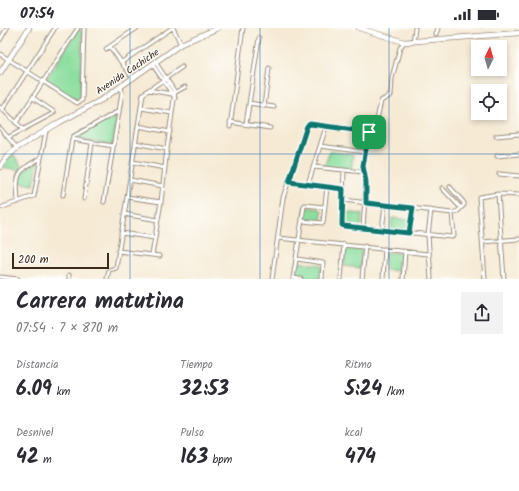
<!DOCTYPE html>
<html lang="es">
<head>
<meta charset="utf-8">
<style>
	:root { --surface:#fff; --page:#f2f2f3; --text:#2b2b33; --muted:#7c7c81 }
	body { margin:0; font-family:Kalam,sans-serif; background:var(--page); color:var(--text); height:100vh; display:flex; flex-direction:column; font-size:15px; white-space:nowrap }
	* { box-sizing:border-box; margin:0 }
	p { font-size:13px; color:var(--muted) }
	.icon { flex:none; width:22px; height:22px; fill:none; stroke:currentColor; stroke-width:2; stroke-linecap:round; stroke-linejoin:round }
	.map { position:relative; height:251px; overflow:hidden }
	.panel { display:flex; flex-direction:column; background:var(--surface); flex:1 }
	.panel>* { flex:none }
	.needle { width:26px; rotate:5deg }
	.buttons { position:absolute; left:471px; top:12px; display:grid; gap:8px }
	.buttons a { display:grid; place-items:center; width:36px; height:36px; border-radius:0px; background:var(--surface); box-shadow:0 2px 6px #0003; font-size:20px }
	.scale { position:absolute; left:12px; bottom:10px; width:97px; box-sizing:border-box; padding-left:4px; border:2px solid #3b2a1e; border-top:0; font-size:11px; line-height:14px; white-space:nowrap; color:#3b2a1e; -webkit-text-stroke:3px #fdfcf7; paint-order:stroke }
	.pin { position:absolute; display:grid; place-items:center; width:34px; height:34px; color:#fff; margin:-17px; border-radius:8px; box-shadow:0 2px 6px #0006 }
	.round { display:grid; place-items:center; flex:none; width:42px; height:42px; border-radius:0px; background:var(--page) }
	.headline { display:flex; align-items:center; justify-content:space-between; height:68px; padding:0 16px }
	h1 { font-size:22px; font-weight:700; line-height:30px }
	.figures { display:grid; grid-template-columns:repeat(3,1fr); gap:6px; height:68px; padding:4px 16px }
	.figures div { display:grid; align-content:center }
	.figures b { font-size:20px; font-weight:700 }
	.figures small { font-size:11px; font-weight:400 }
	.figures p { font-size:11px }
	.status { display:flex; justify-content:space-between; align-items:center; height:28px; padding:0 20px; background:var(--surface); direction:ltr }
	.status svg { height:11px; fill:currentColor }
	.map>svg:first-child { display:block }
</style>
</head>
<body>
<div class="status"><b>07:54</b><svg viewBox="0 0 49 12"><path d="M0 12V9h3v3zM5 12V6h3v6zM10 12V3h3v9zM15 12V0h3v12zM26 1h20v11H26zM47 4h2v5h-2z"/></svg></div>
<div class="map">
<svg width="519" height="251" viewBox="0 0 519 251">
	<rect width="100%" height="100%" fill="#fdfcf7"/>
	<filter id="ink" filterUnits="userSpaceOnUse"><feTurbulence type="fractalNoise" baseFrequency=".025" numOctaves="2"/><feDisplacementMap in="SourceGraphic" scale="8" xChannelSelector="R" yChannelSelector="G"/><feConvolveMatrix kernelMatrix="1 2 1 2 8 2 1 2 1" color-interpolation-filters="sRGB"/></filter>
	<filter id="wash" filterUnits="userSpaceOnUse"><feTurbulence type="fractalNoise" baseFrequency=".012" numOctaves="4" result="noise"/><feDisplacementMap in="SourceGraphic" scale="16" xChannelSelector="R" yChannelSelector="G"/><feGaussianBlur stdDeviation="0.9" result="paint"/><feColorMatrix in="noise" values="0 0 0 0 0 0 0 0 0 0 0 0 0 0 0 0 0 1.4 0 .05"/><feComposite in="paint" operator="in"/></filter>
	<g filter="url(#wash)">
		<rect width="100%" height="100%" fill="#f6ead4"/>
		<path fill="#8cde9f" stroke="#64845e" d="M78,1L82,4L81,69L76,72L45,53Z
			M115,86L117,87L113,117L75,111L74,109Z
			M330,123L353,127L351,143L324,139Z
			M13,126L22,139L18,142L2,139Z
			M38,134L34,157L19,154L21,144Z
			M305,179L320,181L322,183L321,195L303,192Z
			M344,184L362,186L361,199L343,197Z
			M392,190L410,192L407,205L391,203Z
			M347,220L362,221L360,240L344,238L345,221Z
			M387,224L402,226L401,243L385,242L386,225Z
			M297,234L320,237L321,239L320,251L296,250L295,249Z"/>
	</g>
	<g filter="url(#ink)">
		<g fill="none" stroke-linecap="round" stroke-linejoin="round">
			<g stroke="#988a79" stroke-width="5">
				<path id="street" d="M173,0L181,16
					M436,6L438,0
					M0,12L7,0
					M413,14L415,0
					M110,19L133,50
					M106,21L137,0
					M0,26L77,75L82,72L84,0
					M122,34L172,0
					M156,35L175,64L167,121
					M153,37L175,70
					M148,62L172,66L185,59
					M249,75L274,79
					M264,78L269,40
					M0,79L24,102
					M141,80L172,85
					M2,82L55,0
					M230,94L270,100
					M16,95L78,0
					M246,96L259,10
					M138,98L170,104
					M230,99L243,0
					M0,100L17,120
					M496,108L519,106
					M9,109L52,86L54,84L33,70
					M72,111L113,118
					M135,115L167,121L161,174
					M320,118L365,124
					M497,128L519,126
					M133,134L165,140
					M314,139L364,144
					M344,142L342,197L344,198L452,209L454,208L452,185
					M499,146L519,148
					M130,152L163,158
					M289,154L343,161
					M308,156L326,99
					M442,160L461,180
					M498,166L504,251
					M63,167L72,111L74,108L115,85L119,84
					M127,169L161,174L152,227
					M84,171L92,115
					M343,172L452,185L458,183L464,177V175L450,159
					M18,174C16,145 16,144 41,130
					M104,174L119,84L122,64L121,59
					M0,180L34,168L46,103
					M124,186L158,192
					M302,193L323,195L327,159
					M363,200L366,154L363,138L369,104L375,100L381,73L391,67L392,50L400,20L404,14
					M382,202L385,177
					M121,205L155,210
					M409,205L413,180
					M278,210L428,226
					M483,214L519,211
					M118,223L160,228
					M297,231L323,235L322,251
					M0,249L18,251
					M293,250L301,251
					M69,251V247
					M107,251L109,242L116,240L143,66L182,39
					M272,251L283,170L307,98L310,96L369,104
					M293,251L304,178L305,177L324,179
					M341,251L344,216
					M362,251L365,218
					M383,251L385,221
					M403,251L405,223
					M431,251L428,207L431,182
					M485,251L479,169L498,166L519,167"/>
			</g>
			<g stroke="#988a79" stroke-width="6">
				<path id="secondary" d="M359,0L404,14L519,5
					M0,45L29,0
					M0,139L6,130L17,120L60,94L103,71L181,16L218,0"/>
			</g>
			<use href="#street" stroke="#fff" stroke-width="3"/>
			<use href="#secondary" stroke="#fff" stroke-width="4.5"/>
		</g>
	</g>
	<g fill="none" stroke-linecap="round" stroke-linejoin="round" filter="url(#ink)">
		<g stroke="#fff" stroke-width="8">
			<path id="route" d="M310,96L369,104L363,138L366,154V175L413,180L409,205L344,198L342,197L343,161L289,154L306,101L307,98Z"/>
		</g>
		<use href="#route" stroke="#0f766e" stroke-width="5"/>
	</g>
	<path fill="none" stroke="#1f6fb2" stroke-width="1" stroke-opacity="0.55" d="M130,0V251M260,0V251M389,0V251M0,126H519"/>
	<g text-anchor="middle" stroke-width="3" stroke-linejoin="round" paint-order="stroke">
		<g font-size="10" fill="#3b2a1e" stroke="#fdfcf7">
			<text transform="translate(127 43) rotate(-34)" y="4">Avenida Cachiche</text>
		</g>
	</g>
</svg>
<div class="buttons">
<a><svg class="needle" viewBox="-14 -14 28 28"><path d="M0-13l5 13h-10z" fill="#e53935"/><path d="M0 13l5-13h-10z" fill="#7c7c81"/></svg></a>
<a><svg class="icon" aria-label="locate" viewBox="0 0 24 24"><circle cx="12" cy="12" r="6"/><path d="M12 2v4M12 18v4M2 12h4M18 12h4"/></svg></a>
</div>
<div class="scale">200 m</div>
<div class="pin" style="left:369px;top:104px;background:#1e9e55"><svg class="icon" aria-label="arrive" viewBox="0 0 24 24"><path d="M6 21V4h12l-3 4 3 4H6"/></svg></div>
</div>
<section class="panel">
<div class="headline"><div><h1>Carrera matutina</h1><p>07:54 · 7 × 870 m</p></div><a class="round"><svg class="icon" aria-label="share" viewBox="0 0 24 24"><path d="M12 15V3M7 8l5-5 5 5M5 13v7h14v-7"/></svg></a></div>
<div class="figures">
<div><p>Distancia</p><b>6.09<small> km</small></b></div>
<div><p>Tiempo</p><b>32:53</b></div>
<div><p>Ritmo</p><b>5:24<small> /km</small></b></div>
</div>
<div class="figures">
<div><p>Desnivel</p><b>42<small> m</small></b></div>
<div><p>Pulso</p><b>163<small> bpm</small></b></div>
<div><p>kcal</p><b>474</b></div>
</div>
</section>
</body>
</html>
